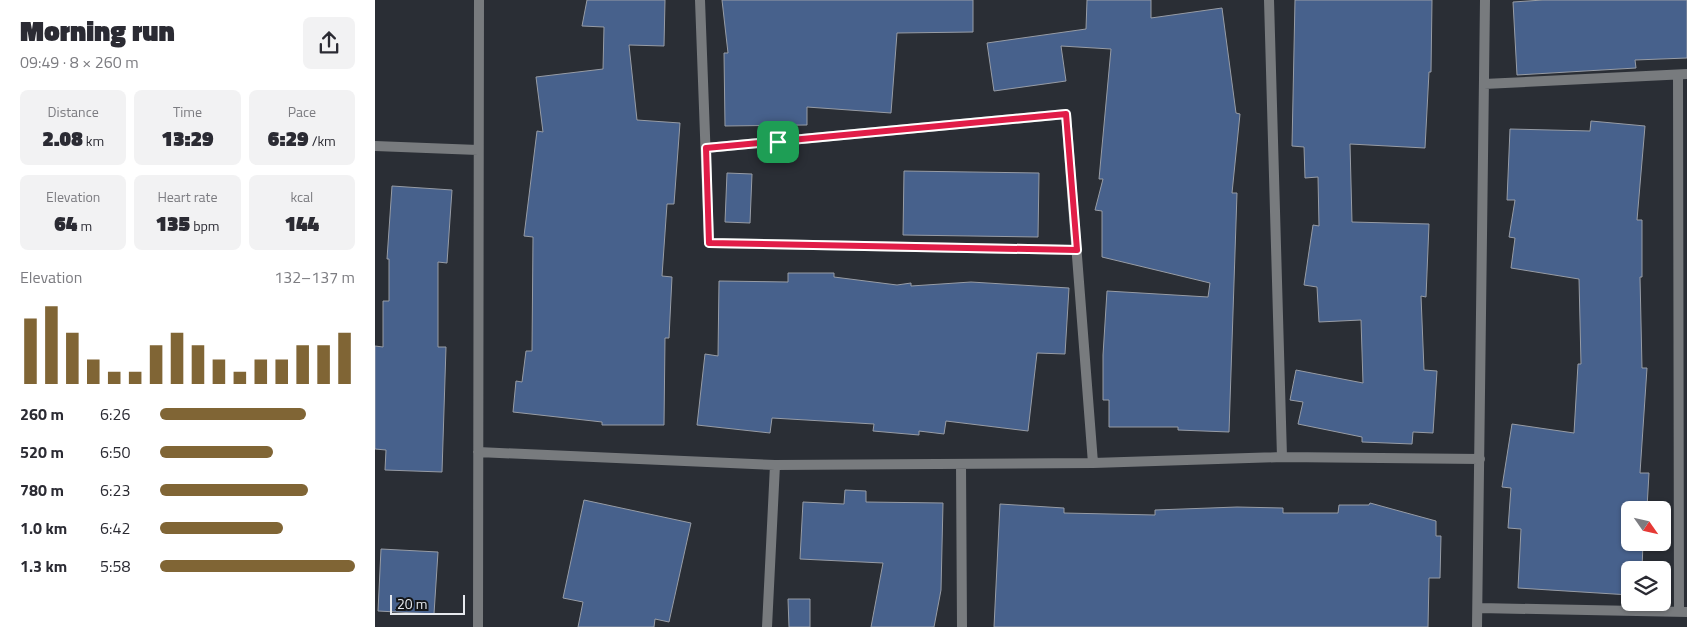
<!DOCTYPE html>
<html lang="en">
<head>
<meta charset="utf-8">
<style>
	:root { --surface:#fff; --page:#f2f2f3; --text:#2b2b33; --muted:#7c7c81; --accent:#806535 }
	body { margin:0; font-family:"Titillium Web",sans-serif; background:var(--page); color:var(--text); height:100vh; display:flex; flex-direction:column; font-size:19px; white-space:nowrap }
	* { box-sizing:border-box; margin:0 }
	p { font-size:16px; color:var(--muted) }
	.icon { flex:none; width:28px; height:28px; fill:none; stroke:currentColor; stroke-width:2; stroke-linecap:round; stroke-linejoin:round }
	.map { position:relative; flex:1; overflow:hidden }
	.drawer { display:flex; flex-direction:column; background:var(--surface); width:375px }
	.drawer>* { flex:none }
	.needle { width:32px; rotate:124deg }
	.controls { position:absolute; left:1246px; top:501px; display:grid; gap:10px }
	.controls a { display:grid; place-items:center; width:50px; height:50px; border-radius:8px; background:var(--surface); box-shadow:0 1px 4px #0004; font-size:25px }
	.scale { position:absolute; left:15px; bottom:12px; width:75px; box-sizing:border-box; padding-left:5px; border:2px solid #e6e9ee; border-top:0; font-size:14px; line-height:18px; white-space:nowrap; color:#e6e9ee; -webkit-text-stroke:4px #141619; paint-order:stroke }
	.pin { position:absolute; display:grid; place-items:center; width:42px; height:42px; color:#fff; margin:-21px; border-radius:10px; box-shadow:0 2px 8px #0006 }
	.round { display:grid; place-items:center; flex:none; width:52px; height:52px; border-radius:8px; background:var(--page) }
	.summary { display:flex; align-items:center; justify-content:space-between; height:85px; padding:0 20px }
	h1 { font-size:28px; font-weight:800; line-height:38px }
	.metrics { display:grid; grid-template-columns:repeat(3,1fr); gap:8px; height:85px; padding:5px 20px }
	.metrics div { display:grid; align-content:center; border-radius:8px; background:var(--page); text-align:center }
	.metrics b { font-size:21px; font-weight:800 }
	.metrics small { font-size:14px; font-weight:400 }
	.metrics p { font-size:14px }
	.chart { height:140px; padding:10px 20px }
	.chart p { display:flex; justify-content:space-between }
	.chart svg { width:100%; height:90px; margin-top:5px; stroke:var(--accent); stroke-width:6 }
	ul { padding:0 20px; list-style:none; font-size:16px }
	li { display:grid; grid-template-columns:80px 60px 1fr; align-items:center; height:38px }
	li i { height:12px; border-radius:6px; background:var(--accent) }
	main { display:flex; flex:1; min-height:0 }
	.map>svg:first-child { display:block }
</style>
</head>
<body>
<main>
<section class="drawer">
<div class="summary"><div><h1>Morning run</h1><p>09:49 · 8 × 260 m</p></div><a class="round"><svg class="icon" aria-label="share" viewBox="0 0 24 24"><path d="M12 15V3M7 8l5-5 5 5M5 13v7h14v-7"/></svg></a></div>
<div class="metrics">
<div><p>Distance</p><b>2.08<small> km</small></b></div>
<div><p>Time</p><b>13:29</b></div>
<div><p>Pace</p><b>6:29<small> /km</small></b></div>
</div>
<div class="metrics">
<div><p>Elevation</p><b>64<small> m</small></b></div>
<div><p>Heart rate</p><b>135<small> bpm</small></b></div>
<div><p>kcal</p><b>144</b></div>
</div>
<div class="chart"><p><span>Elevation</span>132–137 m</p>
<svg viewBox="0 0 160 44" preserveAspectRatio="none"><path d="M5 44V12M15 44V6M25 44V19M35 44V32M45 44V38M55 44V38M65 44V25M75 44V19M85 44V25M95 44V32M105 44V38M115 44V32M125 44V32M135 44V25M145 44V25M155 44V19"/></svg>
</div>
<ul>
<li><b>260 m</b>6:26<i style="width:75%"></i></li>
<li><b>520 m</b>6:50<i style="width:58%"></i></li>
<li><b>780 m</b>6:23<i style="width:76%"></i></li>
<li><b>1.0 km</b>6:42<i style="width:63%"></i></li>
<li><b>1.3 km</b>5:58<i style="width:100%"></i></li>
</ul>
</section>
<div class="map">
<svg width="1312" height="627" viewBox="0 0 1312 627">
	<rect width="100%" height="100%" fill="#2a2e35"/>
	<path fill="#47618c" stroke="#979ca5" d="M212,0H290L289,46L254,45L262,120L305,123L299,204H292L287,276L297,277L294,338H290L289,425H227V422L138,412L141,381L147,382L151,351H157L158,237L149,236L162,131L168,132L161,77L228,69L229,27L207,26Z
		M347,0H598V32L522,33L516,113L432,107V125L350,126L349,53H353Z
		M712,0H776V18L847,8L861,113L865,114L857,193H862L854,432L803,430V427H734V400H728V355L732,291L833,297L835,283L727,257V211L720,210L728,179H724L736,49L686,46L691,81L619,91L612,43L711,29Z
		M920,0H1057L1056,72H1054L1050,148L975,144L977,222L1054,224L1051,297L1046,296L1049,370L1062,371L1058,433L1038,432L1037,444L987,442V437L923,424L928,402L915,400L921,370L988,383L986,320L944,322L942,287L929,285L938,225L944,226L943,177L930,178L929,147L917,146Z
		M1168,0H1312V58L1260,60L1261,68L1142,75L1138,2Z
		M1216,121L1270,126L1262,220H1267V277H1265L1267,368H1272L1265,473H1274L1272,508L1255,510V542H1268L1267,570H1255V595L1143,588L1146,529L1133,528L1136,488L1127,487L1137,424L1199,433L1203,364H1206L1204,279L1136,268L1140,238L1134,237L1140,200H1132L1135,129L1215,131Z
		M529,171L664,173L663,237L528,235Z
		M352,173L377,174L375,223L350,222Z
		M17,186L77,190L72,263L63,262V347H71L67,472L10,470L11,450L0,449V346L8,347V301H14V259H12Z
		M413,273H459V277L522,285L536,283V286L596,282L694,288L690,354L662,353L653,431L571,421L569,434L544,431V435L498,431L499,424L397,418L395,433L322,425L330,354L343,356L344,281L413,282Z
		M470,490L491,491V502L568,503L566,590L559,627H496L508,563L425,559L428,502L469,504Z
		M209,500L316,523L294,622L280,619L279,627H203L208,602L188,598Z
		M995,503L1061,521V536H1066L1065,578H1054L1053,627H619L625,504L689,508V513L780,515V510L862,507L908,508V513H963L964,505H994Z
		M6,549L63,552L59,614L3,611Z
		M413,599H435V627H414Z"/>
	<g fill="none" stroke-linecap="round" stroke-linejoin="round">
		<path stroke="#787b7e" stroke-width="10" d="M325,0L334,243L702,250
			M894,0L907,457
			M1303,75L1304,612
			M1109,84L1312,74
			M0,146L103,150
			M331,148L691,114L718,463
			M103,452L400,465L718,463L907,457L1105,459
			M586,464L587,627
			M1104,608L1312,612
			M103,627L104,0
			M392,627L400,465
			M1102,627L1110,0"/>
	</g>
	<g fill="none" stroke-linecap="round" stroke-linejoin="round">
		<g stroke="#fff" stroke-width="10">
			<path id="route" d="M691,114L702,250L334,243L331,148Z"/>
		</g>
		<use href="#route" stroke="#e11d48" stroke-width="6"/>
	</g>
</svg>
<div class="controls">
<a><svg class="needle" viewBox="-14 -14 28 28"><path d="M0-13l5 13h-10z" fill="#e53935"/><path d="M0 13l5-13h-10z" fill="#7c7c81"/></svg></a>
<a><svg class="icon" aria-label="layers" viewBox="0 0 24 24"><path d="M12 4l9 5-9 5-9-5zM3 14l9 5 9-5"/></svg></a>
</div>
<div class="scale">20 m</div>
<div class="pin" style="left:403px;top:142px;background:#1e9e55"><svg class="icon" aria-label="arrive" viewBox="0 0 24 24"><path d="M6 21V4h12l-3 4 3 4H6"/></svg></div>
</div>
</main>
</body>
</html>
